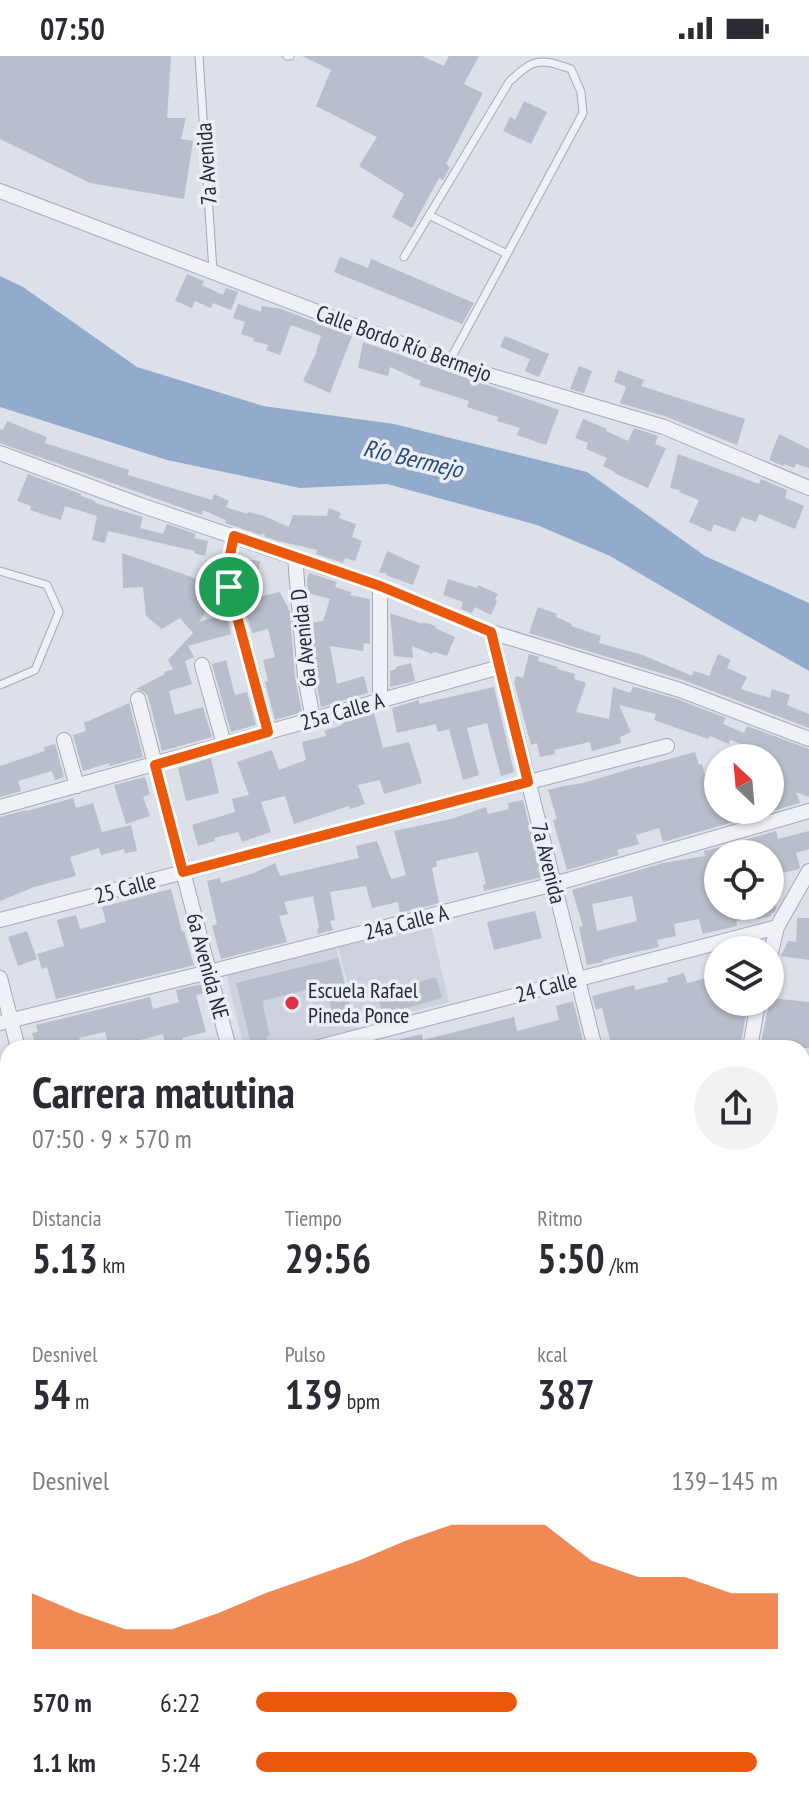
<!DOCTYPE html>
<html lang="es">
<head>
<meta charset="utf-8">
<style>
	:root { --surface:#fff; --page:#f2f2f3; --text:#2b2b33; --muted:#7c7c81; --accent:#ea580c }
	body { margin:0; font-family:"PT Sans Narrow",sans-serif; background:var(--page); color:var(--text); height:100vh; display:flex; flex-direction:column; font-size:30px; white-space:nowrap }
	* { box-sizing:border-box; margin:0 }
	p { font-size:26px; color:var(--muted) }
	.icon { flex:none; width:44px; height:44px; fill:none; stroke:currentColor; stroke-width:2; stroke-linecap:round; stroke-linejoin:round }
	.map { position:relative; flex:1; overflow:hidden }
	.drawer { position:absolute; left:0px; top:984px; width:810px; height:768px; display:flex; flex-direction:column; background:var(--surface); border-radius:24px 24px 0 0; box-shadow:0 2px 6px #0004 }
	.drawer>* { flex:none }
	.needle { width:52px; rotate:334deg }
	.controls { position:absolute; left:704px; top:688px; display:grid; gap:16px }
	.controls a { display:grid; place-items:center; width:80px; height:80px; border-radius:50%; background:var(--surface); box-shadow:0 2px 6px #0004; font-size:40px }
	.pin { position:absolute; display:grid; place-items:center; width:68px; height:68px; color:#fff; margin:-34px; border:4px solid #fff; border-radius:50%; box-shadow:0 2px 8px #0007 }
	.round { display:grid; place-items:center; flex:none; width:84px; height:84px; border-radius:42px; background:var(--page) }
	.summary { display:flex; align-items:center; justify-content:space-between; height:136px; padding:0 32px }
	h1 { font-size:44px; font-weight:700; line-height:60px }
	.metrics { display:grid; grid-template-columns:repeat(3,1fr); gap:12px; height:136px; padding:8px 32px }
	.metrics div { display:grid; align-content:center }
	.metrics b { font-size:40px; font-weight:700 }
	.metrics small { font-size:22px; font-weight:400 }
	.metrics p { font-size:22px }
	.chart { height:224px; padding:16px 32px }
	.chart p { display:flex; justify-content:space-between }
	.chart svg { width:100%; height:144px; margin-top:8px; fill:var(--accent); opacity:.7 }
	ul { padding:0 32px; list-style:none; font-size:26px }
	li { display:grid; grid-template-columns:128px 96px 1fr; align-items:center; height:60px }
	li i { height:20px; border-radius:10px; background:var(--accent) }
	.status { display:flex; justify-content:space-between; align-items:center; height:56px; padding:0 40px; background:var(--surface); direction:ltr }
	.status svg { height:22px; fill:currentColor }
	.map>svg:first-child { display:block }
</style>
</head>
<body>
<div class="status"><b>07:50</b><svg viewBox="0 0 49 12"><path d="M0 12V9h3v3zM5 12V6h3v6zM10 12V3h3v9zM15 12V0h3v12zM26 1h20v11H26zM47 4h2v5h-2z"/></svg></div>
<div class="map">
<svg width="809" height="1752" viewBox="0 0 809 1752">
	<defs>
		<pattern id="forest-firs" width="22" height="20" patternUnits="userSpaceOnUse" patternTransform="scale(2)"><rect width="22" height="20" fill="#c0d3bc"/><path d="M5 1l3.5 6h-7zM16 11l3.5 6h-7z" fill="#a5b5a3"/></pattern>
	</defs>
	<rect width="100%" height="100%" fill="#dce0e8"/>
	<path fill="#cdd2dd" d="M431,869L449,946L359,969L338,891Z
		M336,891L359,976L296,992H244L226,917Z"/>
	<path fill="url(#forest-firs)" d="M39,1744H253L305,1752H60Z"/>
	<path fill="#92abcc" d="M0,220L23,231L137,311L263,350L394,368L587,416L705,500L809,547V615L721,565L610,500L537,469L387,428L300,432L167,404L0,351Z
		M0,1564L8,1567V1671L0,1669Z
		M253,1744H407L430,1752H305Z"/>
	<path fill="#b8becb" fill-rule="evenodd" d="M0,0H171L167,62H186L181,83L193,85L184,143L90,127L0,83Z
		M302,0H422L444,10L449,0H479L464,28L482,37V39L446,108L450,111L443,124L439,122L412,172L392,161L404,138L359,110L377,81L316,50L331,14Z
		M524,45L547,56L531,88L503,75L510,61L515,64Z
		M340,201L368,212L371,203L474,247L462,268L334,216Z
		M187,218L204,225L202,229L223,239L226,232L238,236L231,254L213,247L211,252L195,245L192,252L175,245Z
		M238,248L261,256L262,250L281,253L352,280L330,337L303,325L317,295H316L321,280L291,269L280,299L266,294L268,289L253,285L254,282L241,278L245,266L233,262Z
		M505,280L549,298L539,321L525,315L530,303L500,291Z
		M363,286L559,354L546,389L517,379L520,372L497,365L498,361L467,351L469,345L419,329L421,325L390,311L388,320L358,312Z
		M579,310L592,315L584,337L570,333Z
		M618,314L644,324L641,330L745,363L737,389L667,361L620,347L626,331L614,326Z
		M583,363L607,373L606,375L628,385L634,372L658,380L655,388L666,392L648,432L614,417L615,416L603,410L607,402L586,393L588,387L575,382Z
		M7,365L47,381L45,387L129,414L128,419L212,444L214,438L229,445L226,451L247,458L248,456L264,460L289,471L293,459L327,460L329,452L341,457L339,462L356,468L352,481L362,485L355,505L345,502L343,507L316,498L317,494L278,485L265,481L264,477L261,479L225,467L226,464L203,454L202,459L0,387V373L3,374Z
		M779,378L809,393V412L796,408L794,412L784,408L783,410L769,404Z
		M678,398L759,428L761,423L787,434L785,442L804,450L795,473L759,458L756,466L742,461L735,476L714,468L711,476L689,466L699,444L679,436L680,434L670,432Z
		M28,418L81,438V440L95,445V447L143,461L140,472L163,478L167,468L196,478L194,482L208,485L205,500L194,497L195,495L108,475L105,487L92,484L97,460L65,450L61,464L30,454L31,450L17,445Z
		M387,495L420,510L413,529L386,519V517H379Z
		M122,497L203,525L205,505L218,506L219,533L199,566L226,558L231,578L188,590L194,601L185,605L192,628L169,635L175,659L203,651L212,681L162,695L148,640L144,636L136,633L165,618L164,616L173,613L168,604L193,577L180,562L162,573L146,560L143,531L123,532Z
		M239,503L260,505L257,526L239,524Z
		M309,517L337,526L335,531L351,536L350,539L370,543V588L364,587L363,595L330,590L337,628L364,620L368,637L321,651L315,620L311,567L323,565L330,543L308,537L307,524Z
		M448,523L477,532L478,529L498,538L495,543L497,545L491,559L475,551L472,557L461,553L463,546L443,539Z
		M280,536L290,556L295,622L302,656L275,664L265,626L268,625L263,604L275,601L268,573L252,577L243,545Z
		M538,551L557,558L556,561L572,568L571,570L601,580L599,587L643,599L692,620L694,615L709,620L718,598L731,604L727,612L747,621L741,633L770,642L772,633L790,639L787,649L809,658V672L683,624L529,577Z
		M390,557L423,568V566L436,570L435,572L455,581L447,600L434,596L432,598L412,590L413,602L394,600Z
		M529,598L539,601L538,605L558,611L557,613L575,618L574,623L586,627L576,656L609,663L613,631L630,637L633,631L638,632L677,643L726,662L723,668L744,677L747,670L809,693V741L796,736L800,747L663,786L659,772L636,779L639,788L617,794L619,799L567,814L553,764L557,763L548,734L564,730L583,727L640,710V711L695,696L699,709L702,708L708,731L718,728V754H770V702H755L758,694L730,684L729,688L710,680L708,683L654,664L656,658L619,649L631,676L620,681L621,687L592,695L590,686L554,694L555,698L540,701L537,687L531,689L514,626L516,620L523,622Z
		M226,604L235,639L247,636L256,669L231,676L212,608Z
		M411,607L415,625L390,631V615L396,613V611Z
		M494,631L514,716L501,720L487,667L467,672L479,719L463,724L449,673L438,676L436,668L397,677L392,652L419,644V648Z
		M129,647L143,701L109,710V707L83,715L73,679L86,675L84,667Z
		M374,657L383,692L409,686L422,727L384,738L380,724L358,729L365,748L350,753L349,750L294,768L285,740L261,746L271,776L242,786L238,776L214,782L215,785L198,790L192,769L235,756L232,743L249,739L237,706L272,694L279,714L306,704L302,686L326,680L324,675L342,669L341,666Z
		M55,688L64,721L55,724L52,715L18,725L21,735L0,741V710L45,695L44,691Z
		M211,702L219,737L186,745L178,712Z
		M145,721L150,738L143,741L150,760L126,768L114,729Z
		M73,742L76,752L93,747L102,776L131,769L137,795L125,797L124,793L101,799L99,792L70,801L76,820L34,831L0,845V761L26,754L27,755Z
		M523,744L542,821L484,835L483,829L486,828L478,796L436,805L437,810L432,812L439,847L400,857L398,846L372,852L366,830L330,836L335,864L330,865L333,874L318,878L317,873L319,872L313,840L284,846L288,858L279,860L287,886L221,903L212,870L217,868L207,825L220,822L221,827L254,817L275,807L280,820L359,802L356,790L377,785L391,823L406,819L394,775L451,763L486,751L488,758L509,753L508,747Z
		M776,775L778,783L809,775V793L796,797L800,811L799,813L770,820V798H745L741,785Z
		M721,791L723,798H718V850H777L774,857H771V860L757,863V860L736,865L737,870L703,878L699,863L674,868L676,880L657,884L659,891L618,900L603,904V906L587,909L579,871L583,870L572,834L663,807L705,800L704,795ZM632,840L637,865L597,875L592,848Z
		M171,833L182,876L184,875L194,909L56,943L47,911L42,913L37,898L64,890L57,864L76,859L80,873L106,866L102,851Z
		M535,855L542,882L494,894L487,866Z
		M797,862H809V904L781,900L788,885L796,886Z
		M27,875L37,903L18,910L8,881Z
		M338,902L352,960L334,965L325,929L262,945L270,980L266,981L269,992H252L236,927Z
		M684,917L687,927L718,919V946H748L740,992H612L602,952L596,954L592,940L634,929L635,934L668,926L667,922Z
		M436,921L442,942L383,959L377,939Z
		M202,928L204,937L196,939L206,976L182,982L185,992H166L163,978L133,986L134,992H120V989L109,992L105,976L79,982L81,987L63,992H36L32,977L38,976L36,969L150,941L153,953L179,946L176,934Z
		M770,942L809,946V992H760Z
		M573,945L585,992H382V988L422,978L423,984L514,961L517,975L559,964L556,950Z"/>
	<g fill="none" stroke-linecap="round" stroke-linejoin="round">
		<g stroke="#a5aab6" stroke-width="9">
			<path id="lane" d="M199,0L213,215
				M287,0H290
				M429,159L507,198
				M404,201L509,26C534,2 539,2 571,13L581,36L583,57L449,306
				M0,515L47,529L59,556L35,614L0,629
				M0,1737L8,1740
				M18,1744L39,1752"/>
		</g>
		<g stroke="#a5aab6" stroke-width="16">
			<path id="street" d="M0,135L462,311L664,371L809,432
				M0,397L143,450L380,530L491,576L680,634L809,683
				M234,480L228,508L229,531L268,676
				M295,501L305,621L313,663
				M380,530V645
				M491,576L595,992
				M202,609L224,688
				M138,643L229,992
				M64,684L77,730
				M0,751L500,611
				M0,864L667,690
				M770,900L777,871L809,815
				M0,922L18,992
				M0,967L209,916L554,828L809,755
				M315,992L777,871
				M750,992L758,946
				M0,1075L8,1072
				M0,1184L8,1182
				M802,1193L809,1191
				M802,1260L809,1258
				M0,1290L8,1288
				M802,1326L809,1324
				M802,1395L809,1393
				M0,1400L8,1399
				M802,1472L809,1469
				M0,1508L8,1506
				M802,1516L809,1512
				M0,1518L8,1521
				M802,1605L809,1601"/>
		</g>
		<use href="#lane" stroke="#eff1f6" stroke-width="7"/>
		<use href="#street" stroke="#eff1f6" stroke-width="14"/>
	</g>
	<g fill="none" stroke-linecap="round" stroke-linejoin="round">
		<g stroke="#fff" stroke-width="16">
			<path id="route" d="M234,480L380,530L491,576L528,726L183,816L155,709L268,676L229,531L228,508Z"/>
		</g>
		<use href="#route" stroke="#ea580c" stroke-width="10"/>
	</g>
	<circle fill="#dc3140" stroke="#ebeff5" stroke-width="3" cx="292" cy="947" r="8"/>
	<g text-anchor="middle" stroke-width="7" stroke-linejoin="round" paint-order="stroke">
		<g font-size="22" fill="#242c40" stroke="#ebeff5">
			<text transform="translate(206 108) rotate(-94)" y="8">7a Avenida</text>
			<text transform="translate(404 287) rotate(20)" y="8">Calle Bordo Río Bermejo</text>
			<text transform="translate(303 582) rotate(-96)" y="8">6a Avenida D</text>
			<text transform="translate(342 655) rotate(-16)" y="8">25a Calle A</text>
			<text transform="translate(549 807) rotate(76)" y="8">7a Avenida</text>
			<text transform="translate(125 832) rotate(-15)" y="8">25 Calle</text>
			<text transform="translate(406 866) rotate(-14)" y="8">24a Calle A</text>
			<text transform="translate(208 910) rotate(75)" y="8">6a Avenida NE</text>
			<text transform="translate(546 931) rotate(-15)" y="8">24 Calle</text>
		</g>
		<g font-size="22" fill="#242c40" stroke="#ebeff5" text-anchor="start">
			<text x="308" y="942">Escuela Rafael<tspan x="308" dy="25">Pineda Ponce</tspan></text>
		</g>
		<g font-size="24" font-style="italic" fill="#2a4878" stroke="#ebeff5">
			<text transform="translate(413 403) rotate(13)" y="8">Río Bermejo</text>
		</g>
	</g>
</svg>
<div class="controls">
<a><svg class="needle" viewBox="-14 -14 28 28"><path d="M0-13l5 13h-10z" fill="#e53935"/><path d="M0 13l5-13h-10z" fill="#7c7c81"/></svg></a>
<a><svg class="icon" aria-label="locate" viewBox="0 0 24 24"><circle cx="12" cy="12" r="6"/><path d="M12 2v4M12 18v4M2 12h4M18 12h4"/></svg></a>
<a><svg class="icon" aria-label="layers" viewBox="0 0 24 24"><path d="M12 4l9 5-9 5-9-5zM3 14l9 5 9-5"/></svg></a>
</div>
<div class="pin" style="left:229px;top:531px;background:#1e9e55"><svg class="icon" aria-label="arrive" viewBox="0 0 24 24"><path d="M6 21V4h12l-3 4 3 4H6"/></svg></div>
<section class="drawer">
<div class="summary"><div><h1>Carrera matutina</h1><p>07:50 · 9 × 570 m</p></div><a class="round"><svg class="icon" aria-label="share" viewBox="0 0 24 24"><path d="M12 15V3M7 8l5-5 5 5M5 13v7h14v-7"/></svg></a></div>
<div class="metrics">
<div><p>Distancia</p><b>5.13<small> km</small></b></div>
<div><p>Tiempo</p><b>29:56</b></div>
<div><p>Ritmo</p><b>5:50<small> /km</small></b></div>
</div>
<div class="metrics">
<div><p>Desnivel</p><b>54<small> m</small></b></div>
<div><p>Pulso</p><b>139<small> bpm</small></b></div>
<div><p>kcal</p><b>387</b></div>
</div>
<div class="chart"><p><span>Desnivel</span>139–145 m</p>
<svg viewBox="0 0 160 44" preserveAspectRatio="none"><path d="M0 44V27L10 33L20 38L30 38L40 33L50 27L60 22L70 17L80 11L90 6L100 6L110 6L120 17L130 22L140 22L150 27L160 27V44z"/></svg>
</div>
<ul>
<li><b>570 m</b>6:22<i style="width:50%"></i></li>
<li><b>1.1 km</b>5:24<i style="width:96%"></i></li>
</ul>
</section>
</div>
</body>
</html>
